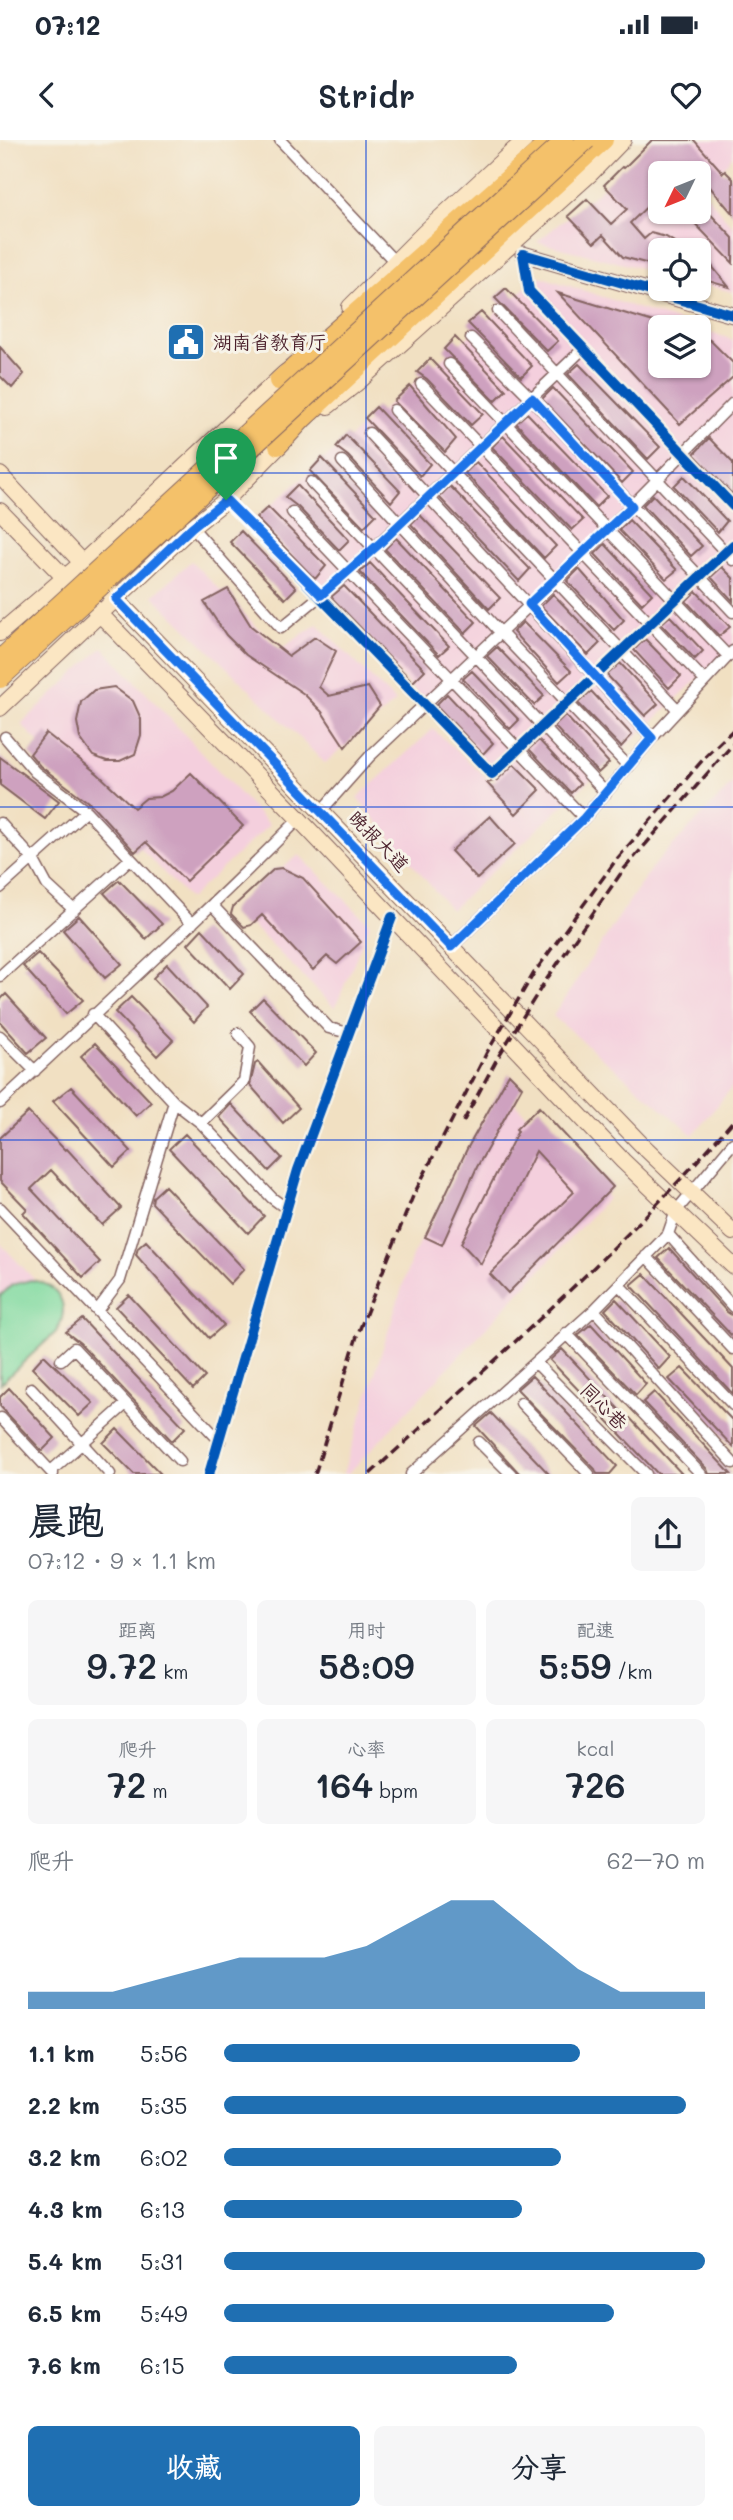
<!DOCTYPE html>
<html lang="zh">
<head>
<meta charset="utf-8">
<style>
	:root { --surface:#fff; --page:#f6f6f7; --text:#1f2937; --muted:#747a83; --accent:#1f6fb2 }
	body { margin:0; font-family:Mali,"LXGW WenKai TC",sans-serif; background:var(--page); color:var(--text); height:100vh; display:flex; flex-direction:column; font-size:26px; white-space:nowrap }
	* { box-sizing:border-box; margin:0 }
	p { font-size:23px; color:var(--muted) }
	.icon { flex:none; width:38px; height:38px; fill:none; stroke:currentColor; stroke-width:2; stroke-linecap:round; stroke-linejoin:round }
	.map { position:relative; height:1334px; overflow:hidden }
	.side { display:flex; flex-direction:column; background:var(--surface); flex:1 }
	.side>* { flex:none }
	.needle { width:46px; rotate:227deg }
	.buttons { position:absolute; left:648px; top:21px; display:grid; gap:14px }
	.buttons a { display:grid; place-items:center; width:63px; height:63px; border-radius:10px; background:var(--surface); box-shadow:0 2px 5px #0004; font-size:35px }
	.pin { position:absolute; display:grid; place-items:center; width:60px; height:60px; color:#fff; margin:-72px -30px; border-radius:50% 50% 50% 0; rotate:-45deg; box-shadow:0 0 7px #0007 }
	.pin .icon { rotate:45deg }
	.round { display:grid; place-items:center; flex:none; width:74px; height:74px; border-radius:10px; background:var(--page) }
	.head { display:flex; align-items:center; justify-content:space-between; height:119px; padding:0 28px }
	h1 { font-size:38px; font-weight:600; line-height:52px }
	.metrics { display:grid; grid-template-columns:repeat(3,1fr); gap:10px; height:119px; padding:7px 28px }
	.metrics div { display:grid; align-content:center; border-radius:10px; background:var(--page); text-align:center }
	.metrics b { font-size:35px; font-weight:600 }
	.metrics small { font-size:19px; font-weight:400 }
	.metrics p { font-size:19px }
	.chart { height:196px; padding:14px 28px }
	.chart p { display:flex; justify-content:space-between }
	.chart svg { width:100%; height:126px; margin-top:7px; fill:var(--accent); opacity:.7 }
	.primary-button { display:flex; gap:14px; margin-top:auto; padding:14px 28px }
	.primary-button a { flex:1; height:80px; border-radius:10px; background:var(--accent); color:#fff; font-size:28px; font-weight:600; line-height:80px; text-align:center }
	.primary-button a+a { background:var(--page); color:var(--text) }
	ul { padding:0 28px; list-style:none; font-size:23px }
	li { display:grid; grid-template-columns:112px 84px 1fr; align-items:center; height:52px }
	li i { height:18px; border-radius:9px; background:var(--accent) }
	.status { display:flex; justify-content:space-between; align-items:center; height:49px; padding:0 35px; background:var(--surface); direction:ltr }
	.status svg { height:19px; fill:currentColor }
	header { display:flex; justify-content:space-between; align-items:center; height:91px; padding:0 28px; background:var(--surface); font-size:32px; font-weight:600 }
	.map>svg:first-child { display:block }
</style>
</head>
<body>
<div class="status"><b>07:12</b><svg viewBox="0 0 49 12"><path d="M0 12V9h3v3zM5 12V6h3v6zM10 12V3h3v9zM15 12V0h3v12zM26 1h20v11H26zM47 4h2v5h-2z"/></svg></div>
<header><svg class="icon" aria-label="back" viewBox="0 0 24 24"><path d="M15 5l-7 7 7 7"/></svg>Stridr<svg class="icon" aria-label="heart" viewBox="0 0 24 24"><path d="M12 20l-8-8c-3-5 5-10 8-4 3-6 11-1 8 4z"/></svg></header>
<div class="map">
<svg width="733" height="1334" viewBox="0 0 733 1334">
	<rect width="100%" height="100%" fill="#f7f3e8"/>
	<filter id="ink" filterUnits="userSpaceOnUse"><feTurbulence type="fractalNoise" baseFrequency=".0143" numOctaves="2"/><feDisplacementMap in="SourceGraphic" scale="14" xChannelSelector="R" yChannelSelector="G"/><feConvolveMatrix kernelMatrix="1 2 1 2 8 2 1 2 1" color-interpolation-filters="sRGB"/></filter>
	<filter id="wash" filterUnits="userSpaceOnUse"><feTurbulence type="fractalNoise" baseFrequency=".00686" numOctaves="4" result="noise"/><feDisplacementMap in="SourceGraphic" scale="28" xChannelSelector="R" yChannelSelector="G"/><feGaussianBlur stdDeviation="1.57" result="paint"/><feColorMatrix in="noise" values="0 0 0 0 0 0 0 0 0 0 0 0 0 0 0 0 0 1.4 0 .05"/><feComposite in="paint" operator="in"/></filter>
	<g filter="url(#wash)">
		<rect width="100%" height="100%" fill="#f1e0c2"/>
		<path fill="#f4cfdd" d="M661,0H733V15L709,47L698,36V33H695L669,8L690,33H660V72H698V44L733,87V152L698,143V110H660V133L537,102Z
			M539,136L695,187H660V226H698V188L733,200V506L451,770L357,658L433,589L530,677L256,378Z
			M191,421L280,510L317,484L396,562L325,623L153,456Z
			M103,507L269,685L189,759L21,584Z
			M733,643V946L693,995L553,876L652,727Z
			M299,715L370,784L335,868L233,767Z
			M506,954L608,1058L349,1333L343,1334L412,1116Z
			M0,1103L65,1172L0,1235Z"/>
		<path fill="#81daa0" stroke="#667c66" stroke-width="2" d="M31,1140C61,1145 71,1167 56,1192L0,1244V1156L12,1145Z"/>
		<g id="blocks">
			<path fill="#cea1bf" d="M652,0H694L723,33L725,31L733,39V74L698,33H660V54L630,83L644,99L651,93L666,97L687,110H660V127L623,117L603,95L594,103L568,76L587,59L611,84L627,69L604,45L622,27L624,28Z
				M698,61L733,98V123L684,72H698Z
				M698,117L711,125L729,147L698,138Z
				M506,148L558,201L547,211L495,158Z
				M558,153L660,184V226H698V196L710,200L733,223V237L680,284Z
				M481,172L532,226L521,237L468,183Z
				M455,197L506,250L495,261L444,209Z
				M0,207L24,234L12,248L0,236Z
				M430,219L483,274L471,285L427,239L417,232Z
				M579,224L660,307L648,319L568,234Z
				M410,246L456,299L445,312L394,261Z
				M553,248L633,332L622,343L542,259Z
				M376,267L430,324L420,336L365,278Z
				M527,273L607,356L596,367L516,283Z
				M346,295L400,351L391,362L348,316L336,307Z
				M503,296L583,380L572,390L492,307Z
				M709,298L733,323V355L694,314Z
				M322,318L376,375L364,387L310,331Z
				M476,322L556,406L544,418L465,333Z
				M684,336L727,381L718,392L674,346Z
				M297,345L349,400L339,410L298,367L285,357Z
				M450,346L530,429L519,441L439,357Z
				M653,355L702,406L691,416L643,365Z
				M268,367L326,426L315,439L256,378Z
				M420,375L500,458L489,469L411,384Z
				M629,380L677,430L666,439L619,390Z
				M241,391L296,448L285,459L230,402Z
				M396,398L476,482L465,493L385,409Z
				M605,404L652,454L642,464L595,414Z
				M370,423L449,506L439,515L360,432Z
				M722,427L733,438V461L711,437Z
				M579,429L624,480L614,490L567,441Z
				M344,446L425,530L413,542L331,457Z
				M228,449L251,486L289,516L315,497L336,511L319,547L329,556L368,547L380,566L345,607L322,572L304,554L246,515L226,495L204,462Z
				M696,451L730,487L719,496L686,461Z
				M553,454L600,503L588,515L541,466Z
				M670,476L703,511L695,519L661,484Z
				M523,482L571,531L559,542L513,492Z
				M645,499L681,536L669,548L634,510Z
				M497,507L544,556L534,565L487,516Z
				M620,523L658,564L645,576L607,535Z
				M472,531L519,580L510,589L463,539Z
				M114,547L133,561L141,579V595L135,614L120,621H107L93,616L80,598L77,582L81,562L94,550Z
				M591,551L632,595L621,607L578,563Z
				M447,554L493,603L483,614L436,565Z
				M565,575L609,623L598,633L554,586Z
				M46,593L98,634L134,668L146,658L160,657L172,651L191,633L243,686L186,741L146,702L135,712L92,665L40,626L30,614Z
				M539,600L580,644L571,653L529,609Z
				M0,617L59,661L45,679L0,645Z
				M514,624L540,650L516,674L487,643L497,640Z
				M490,676L515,704L477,739L451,711Z
				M282,728L303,738L361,802L337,824L327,816L313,830L262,775L251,785L244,787L231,774L233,767L274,729Z
				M119,740L162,784L146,799L104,753Z
				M79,776L122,824L105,838L63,790Z
				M202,789L244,834L230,849L188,804Z
				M38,813L83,860L66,874L23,826Z
				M167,824L207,867L194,882L153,838Z
				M6,854L46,898L28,913L0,882V860Z
				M131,857L173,900L157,916L115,872Z
				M263,858L316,913L304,926L250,871Z
				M95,903L151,962L136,976L81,916Z
				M258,922L299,968L283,983L250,945L255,924Z
				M509,934L522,947L477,1027L442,1105L425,1097L467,1009Z
				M71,947L131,1011L114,1027L53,961Z
				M231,964L282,1018L269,1031L219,977Z
				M539,967L613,1047L508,1153L490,1134L574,1052L536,1011L481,1124L461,1103L518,991L516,989Z
				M28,972L65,1010L67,1009L121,1068L102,1085L51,1030L31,1049L100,1122L83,1138L23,1073L27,1069L0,1041V998Z
				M185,994L264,1076L248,1093L169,1009Z
				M165,1046L244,1129L230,1144L152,1063L153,1057Z
				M146,1101L224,1185L209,1198L136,1115L138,1108Z
				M669,1108L727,1172L733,1176V1197L658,1118Z
				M644,1134L733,1229V1254L631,1145Z
				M129,1155L205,1237L193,1249L116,1167Z
				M616,1159L670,1217L659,1229L605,1170Z
				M82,1179L185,1288L172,1301L80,1203L66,1192Z
				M591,1184L646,1244L636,1255L578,1195Z
				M562,1209L628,1279L630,1278L682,1334H658L550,1220Z
				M44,1215L93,1263L79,1276L32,1228Z
				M682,1228L733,1281V1307L669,1239Z
				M532,1236L617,1326L610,1334H597L595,1329L517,1249Z
				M9,1248L55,1298L42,1311L0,1266V1257Z
				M654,1252L655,1253L731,1334H709L707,1329L643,1262Z
				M491,1273L549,1334H520L476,1286Z
				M117,1289L161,1334H134L103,1303Z"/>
		</g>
	</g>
	<g filter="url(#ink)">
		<use href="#blocks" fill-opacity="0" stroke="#846360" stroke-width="2"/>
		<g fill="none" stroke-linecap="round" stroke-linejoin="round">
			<g stroke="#846360" stroke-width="13">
				<path id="minor" d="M280,0L395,122
					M523,114L529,151L733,366
					M498,171L733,420
					M471,198L532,259L733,472
					M449,224L728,516
					M421,244L705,541
					M394,270L678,570
					M369,293L652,598
					M342,321L500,492L628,626
					M311,342L606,653
					M226,360L492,634L733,405
					M292,372L584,678
					M192,387L281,488L349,432L583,209
					M5,597L35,632L86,671L192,784
					M321,671L370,616L583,415L733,263
					M0,683L33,719L47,745L74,770
					M0,748L86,671
					M213,766L329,888L349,893
					M451,807L584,678L652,598L733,511
					M0,836L130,719
					M93,874L174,962L120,1140L97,1171
					M0,896L35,931
					M174,962L201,983L272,1058L287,1069
					M0,963C100,869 202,777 299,679
					M201,983L244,941L250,907L238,893
					M0,1068L220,1301
					M668,1094L733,1167
					M646,1116L733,1209
					M619,1145L733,1265
					M594,1170L733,1323
					M566,1193L701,1334
					M61,1220L74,1208L180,1321
					M536,1223L646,1334
					M31,1248L110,1334
					M521,1263L589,1334
					M1,1278L53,1334
					M479,1302L511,1334
					M51,1331L126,1264
					M209,1334L298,1030L392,777
					M411,1334L594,1170L668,1094L676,1071L733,1003"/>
			</g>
			<g stroke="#846360" stroke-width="17">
				<path id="tertiary" d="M523,114L733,175"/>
			</g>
			<g stroke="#846360" stroke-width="18">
				<path id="secondary" d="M350,167L424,93L525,0
					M328,266L358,242L591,33L623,0
					M0,335L116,459L641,1004L733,1092
					M0,371L299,679L623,1021L733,1126
					M0,493L83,422L285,233
					M0,568L192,387L226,360L286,299"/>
			</g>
			<g stroke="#846360" stroke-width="20">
				<path id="trunk" d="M278,241L551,0
					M278,306L303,279L604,0"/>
			</g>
			<use href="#minor" stroke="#fff" stroke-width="10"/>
			<use href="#tertiary" stroke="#fff" stroke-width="14"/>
			<use href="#secondary" stroke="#fbe6c3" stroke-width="16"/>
			<use href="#trunk" stroke="#f4c16a" stroke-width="18"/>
			<path stroke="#4a1f2b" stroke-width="3.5" stroke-dasharray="10 5" stroke-linecap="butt" d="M463,982L498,917L544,843L624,729L733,604
				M315,1334L357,1196L413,1056L486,914L534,833L616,720L707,615L733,590
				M370,1334C495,1220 622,1109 733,981"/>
			<g stroke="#846360" stroke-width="20" stroke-linecap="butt">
				<path id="trunk-bridge" d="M0,519L565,0
					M0,539L587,0"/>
			</g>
			<use href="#trunk-bridge" stroke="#f4c16a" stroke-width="18"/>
			<g stroke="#f7f3e8" stroke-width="15">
				<path id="cycleway" d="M733,175L523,114L529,151L733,366
					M226,360L492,634L733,405
					M209,1334L298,1030L392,777"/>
			</g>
			<use href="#cycleway" stroke="#0057b8" stroke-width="10"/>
		</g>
	</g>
	<g fill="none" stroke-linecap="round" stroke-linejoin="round" filter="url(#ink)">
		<g stroke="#fff" stroke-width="14">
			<path id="route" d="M532,258L632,366L529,464L652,598L584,678L451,807L116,459L192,387L226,360L321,455L379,404Z"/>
		</g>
		<use href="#route" stroke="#1a73e8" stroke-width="9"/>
	</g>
	<path fill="none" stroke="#1d4ed8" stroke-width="2" stroke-opacity="0.55" d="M366,0V1334M0,333H733M0,667H733M0,1000H733"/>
	<defs>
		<g id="civic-square" transform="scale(2.0125)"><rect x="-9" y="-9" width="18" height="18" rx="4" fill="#1f6fb2" stroke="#f7f3e8"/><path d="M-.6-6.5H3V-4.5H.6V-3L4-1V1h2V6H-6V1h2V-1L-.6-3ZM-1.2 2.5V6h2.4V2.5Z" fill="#fff"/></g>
	</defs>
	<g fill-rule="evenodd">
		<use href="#civic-square" x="186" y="202"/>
	</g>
	<g text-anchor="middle" stroke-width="6" stroke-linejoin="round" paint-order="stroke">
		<g font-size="19" fill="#4a1f2b" stroke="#f7f3e8" text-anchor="start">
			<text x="213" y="209">湖南省教育厅</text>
		</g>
		<g font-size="19" fill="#4a1f2b" stroke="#f7f3e8">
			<text transform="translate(379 701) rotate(46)" y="7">晚报大道</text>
			<text transform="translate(604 1266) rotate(45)" y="7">同心巷</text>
		</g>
	</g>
</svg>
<div class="buttons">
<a><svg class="needle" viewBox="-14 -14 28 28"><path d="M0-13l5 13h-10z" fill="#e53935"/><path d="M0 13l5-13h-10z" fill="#747a83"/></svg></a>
<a><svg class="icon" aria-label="locate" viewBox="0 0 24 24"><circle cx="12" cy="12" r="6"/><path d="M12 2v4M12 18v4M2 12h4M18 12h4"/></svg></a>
<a><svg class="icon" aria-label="layers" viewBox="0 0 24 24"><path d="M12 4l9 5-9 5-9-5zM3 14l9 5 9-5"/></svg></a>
</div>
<div class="pin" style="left:226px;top:360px;background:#1e9e55"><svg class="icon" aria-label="arrive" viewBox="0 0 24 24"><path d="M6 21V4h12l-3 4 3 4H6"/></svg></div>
</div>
<section class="side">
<div class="head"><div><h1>晨跑</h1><p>07:12 · 9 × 1.1 km</p></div><a class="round"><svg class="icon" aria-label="share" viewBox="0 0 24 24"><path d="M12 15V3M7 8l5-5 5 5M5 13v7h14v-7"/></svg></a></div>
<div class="metrics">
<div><p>距离</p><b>9.72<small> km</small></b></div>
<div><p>用时</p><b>58:09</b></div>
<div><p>配速</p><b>5:59<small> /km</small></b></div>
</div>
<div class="metrics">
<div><p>爬升</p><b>72<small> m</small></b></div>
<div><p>心率</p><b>164<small> bpm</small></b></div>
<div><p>kcal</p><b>726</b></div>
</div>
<div class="chart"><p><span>爬升</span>62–70 m</p>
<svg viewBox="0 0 160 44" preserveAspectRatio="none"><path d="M0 44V38L10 38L20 38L30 34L40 30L50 26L60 26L70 26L80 22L90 14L100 6L110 6L120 18L130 30L140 38L150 38L160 38V44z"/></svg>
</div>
<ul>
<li><b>1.1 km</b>5:56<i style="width:74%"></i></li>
<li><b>2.2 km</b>5:35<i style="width:96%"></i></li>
<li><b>3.2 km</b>6:02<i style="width:70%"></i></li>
<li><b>4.3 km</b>6:13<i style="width:62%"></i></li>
<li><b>5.4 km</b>5:31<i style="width:100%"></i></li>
<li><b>6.5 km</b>5:49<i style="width:81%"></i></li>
<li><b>7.6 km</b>6:15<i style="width:61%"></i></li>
</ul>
<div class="primary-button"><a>收藏</a><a>分享</a></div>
</section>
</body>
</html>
